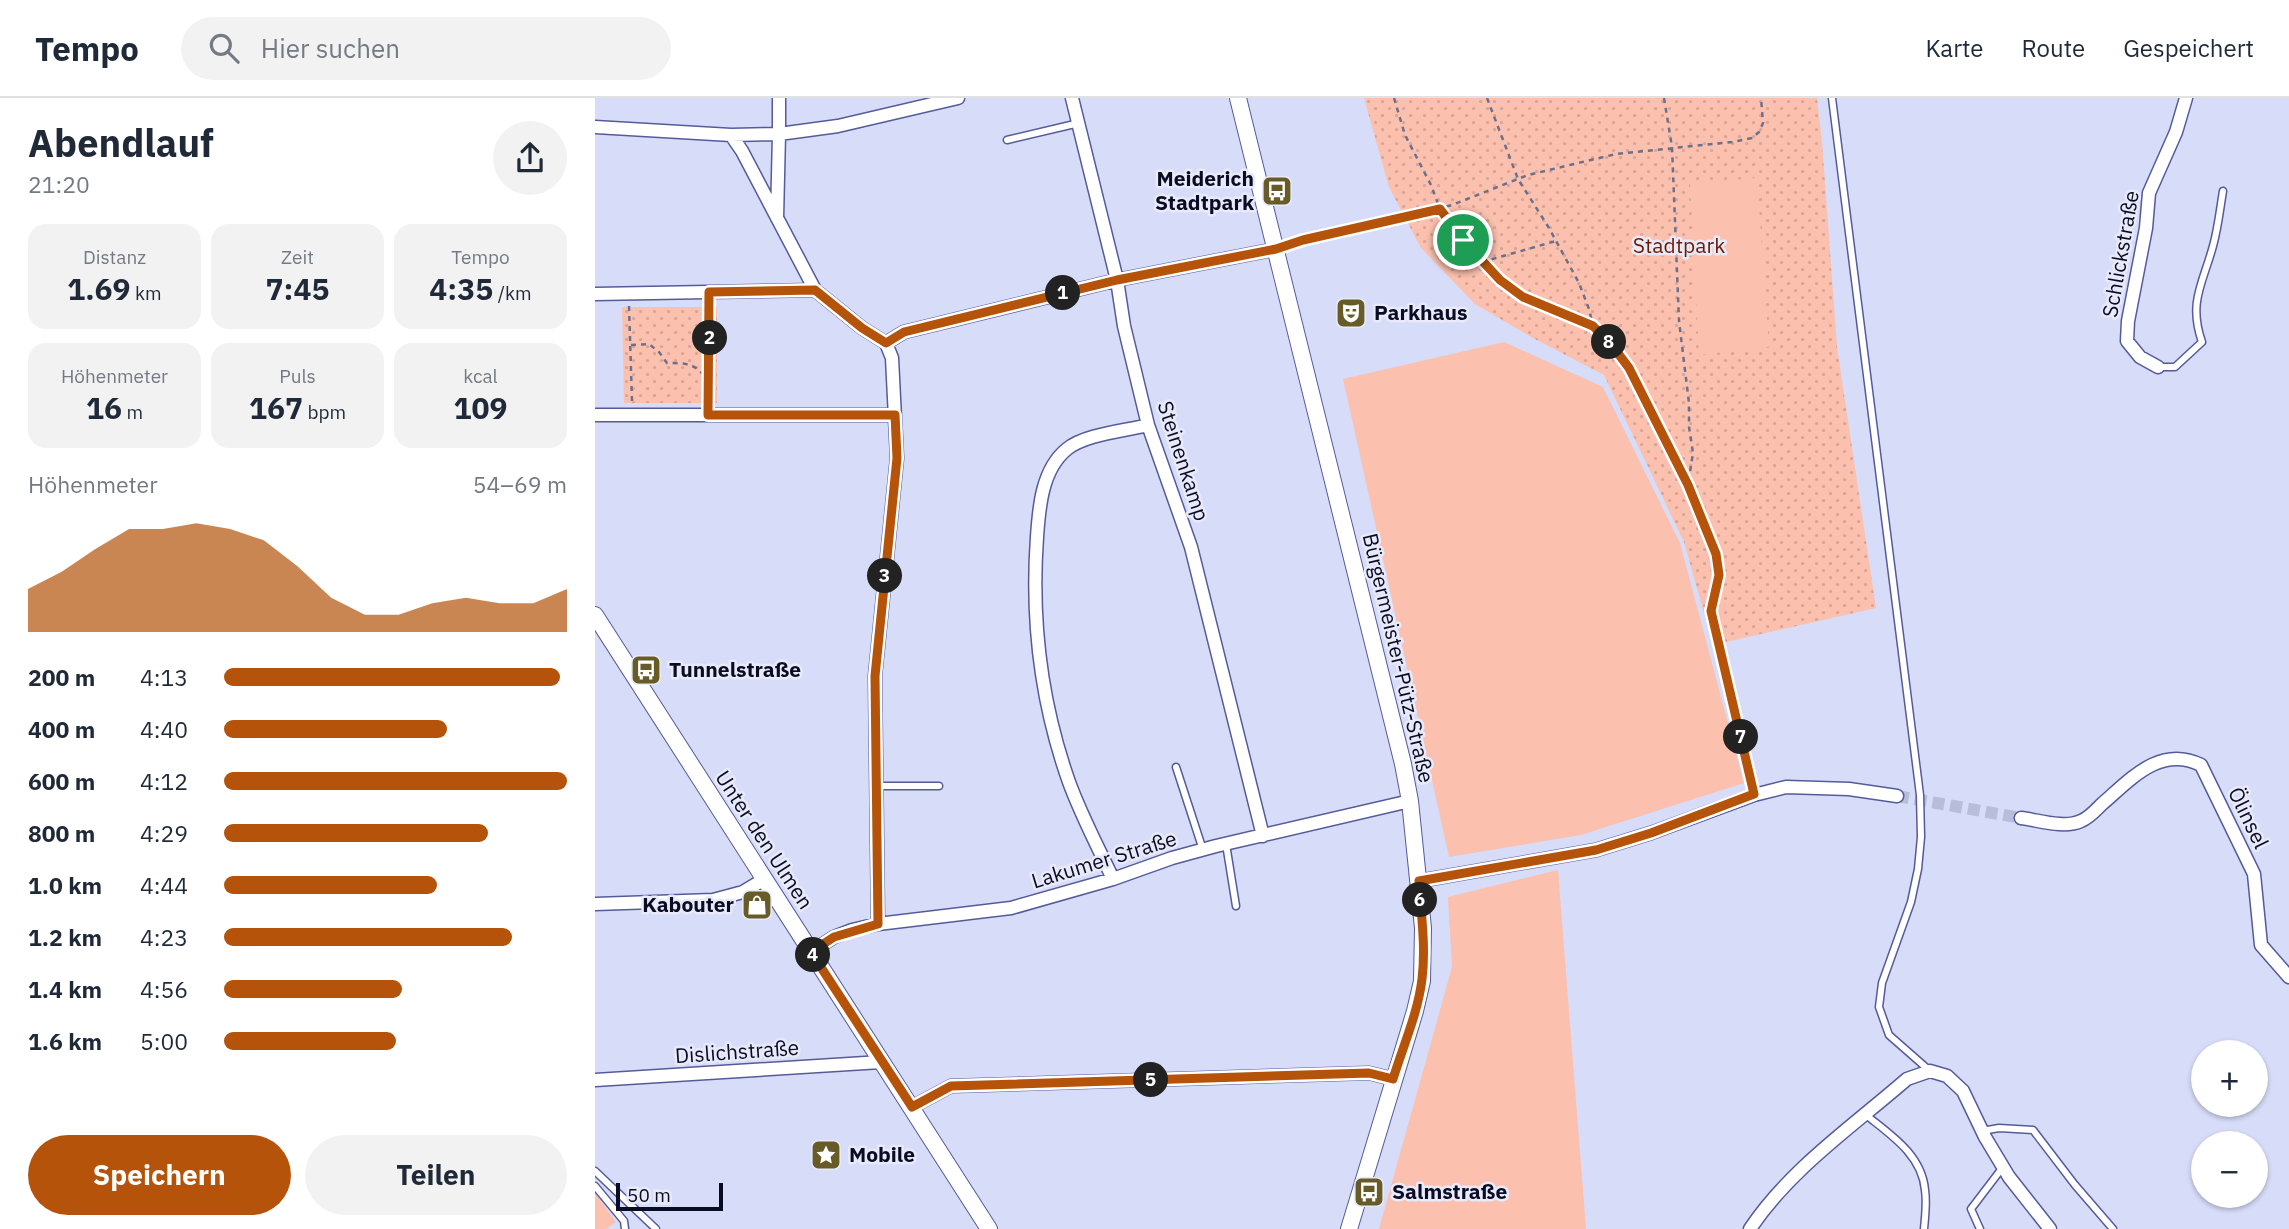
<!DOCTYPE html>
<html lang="de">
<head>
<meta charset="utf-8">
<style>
	:root { --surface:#fff; --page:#f2f2f3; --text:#1f2937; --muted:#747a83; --line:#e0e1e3; --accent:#b45309 }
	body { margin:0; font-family:"IBM Plex Sans",sans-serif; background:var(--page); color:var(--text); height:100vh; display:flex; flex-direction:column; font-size:26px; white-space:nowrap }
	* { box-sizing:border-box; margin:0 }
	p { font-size:23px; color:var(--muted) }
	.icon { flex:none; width:38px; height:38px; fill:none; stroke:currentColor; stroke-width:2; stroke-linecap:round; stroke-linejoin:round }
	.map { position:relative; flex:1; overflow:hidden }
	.sheet { display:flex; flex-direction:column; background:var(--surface); width:595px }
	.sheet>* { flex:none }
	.controls { position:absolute; left:1596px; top:942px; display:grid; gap:14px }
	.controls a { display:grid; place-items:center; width:77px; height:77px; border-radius:50%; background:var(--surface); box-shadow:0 2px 5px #0004; font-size:35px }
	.scale { position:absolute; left:21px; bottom:18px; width:107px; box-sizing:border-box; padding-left:7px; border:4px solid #0a0c24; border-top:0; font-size:19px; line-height:24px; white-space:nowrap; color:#0a0c24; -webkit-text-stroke:5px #e8eaf9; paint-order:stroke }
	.pin { position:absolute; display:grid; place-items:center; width:60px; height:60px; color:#fff; margin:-30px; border:4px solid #fff; border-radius:50%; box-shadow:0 2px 7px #0007 }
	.km { position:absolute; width:35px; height:35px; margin:-18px; border-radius:50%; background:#222; color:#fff; font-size:19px; line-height:35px; text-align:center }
	.round { display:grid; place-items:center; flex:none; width:74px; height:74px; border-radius:37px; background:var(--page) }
	.headline { display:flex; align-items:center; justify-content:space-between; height:119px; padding:0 28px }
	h1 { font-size:38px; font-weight:800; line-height:52px }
	.figures { display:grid; grid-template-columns:repeat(3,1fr); gap:10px; height:119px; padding:7px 28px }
	.figures div { display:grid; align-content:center; border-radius:18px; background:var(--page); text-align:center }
	.figures b { font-size:30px; font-weight:800 }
	.figures small { font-size:19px; font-weight:400 }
	.figures p { font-size:19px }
	.chart { height:196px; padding:14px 28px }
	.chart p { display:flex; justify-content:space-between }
	.chart svg { width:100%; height:126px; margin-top:7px; fill:var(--accent); opacity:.7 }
	.button { display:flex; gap:14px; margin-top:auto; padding:14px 28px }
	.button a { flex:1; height:80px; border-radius:42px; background:var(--accent); color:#fff; font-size:28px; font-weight:800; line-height:80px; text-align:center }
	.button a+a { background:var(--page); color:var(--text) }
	ul { padding:0 28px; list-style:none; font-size:23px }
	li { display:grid; grid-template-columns:112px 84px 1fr; align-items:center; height:52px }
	li i { height:18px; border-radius:9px; background:var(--accent) }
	header { display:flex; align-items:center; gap:42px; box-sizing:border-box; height:98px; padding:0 35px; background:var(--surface); border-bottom:2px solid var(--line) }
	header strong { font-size:33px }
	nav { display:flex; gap:38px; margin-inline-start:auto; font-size:24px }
	.search { width:490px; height:63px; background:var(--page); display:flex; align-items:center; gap:18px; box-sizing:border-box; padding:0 24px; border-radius:38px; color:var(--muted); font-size:26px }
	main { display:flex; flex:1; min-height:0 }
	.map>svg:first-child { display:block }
</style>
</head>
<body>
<header>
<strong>Tempo</strong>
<div class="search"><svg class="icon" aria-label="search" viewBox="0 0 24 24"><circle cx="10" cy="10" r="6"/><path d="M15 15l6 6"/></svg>Hier suchen</div>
<nav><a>Karte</a><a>Route</a><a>Gespeichert</a></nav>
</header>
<main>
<section class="sheet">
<div class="headline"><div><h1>Abendlauf</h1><p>21:20</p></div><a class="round"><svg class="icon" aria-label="share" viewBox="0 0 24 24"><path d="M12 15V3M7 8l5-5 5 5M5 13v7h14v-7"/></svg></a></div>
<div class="figures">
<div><p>Distanz</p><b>1.69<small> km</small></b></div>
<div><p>Zeit</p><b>7:45</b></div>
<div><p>Tempo</p><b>4:35<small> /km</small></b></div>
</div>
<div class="figures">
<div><p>Höhenmeter</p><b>16<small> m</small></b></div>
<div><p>Puls</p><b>167<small> bpm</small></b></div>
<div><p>kcal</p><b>109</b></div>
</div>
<div class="chart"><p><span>Höhenmeter</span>54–69 m</p>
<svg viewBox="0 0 160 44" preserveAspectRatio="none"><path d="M0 44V29L10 23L20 15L30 8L40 8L50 6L60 8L70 12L80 21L90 32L100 38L110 38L120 34L130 32L140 34L150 34L160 29V44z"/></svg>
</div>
<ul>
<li><b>200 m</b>4:13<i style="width:98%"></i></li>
<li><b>400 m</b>4:40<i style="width:65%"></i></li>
<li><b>600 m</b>4:12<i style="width:100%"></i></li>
<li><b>800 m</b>4:29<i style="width:77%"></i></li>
<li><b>1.0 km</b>4:44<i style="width:62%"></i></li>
<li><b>1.2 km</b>4:23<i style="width:84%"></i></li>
<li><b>1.4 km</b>4:56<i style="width:52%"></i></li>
<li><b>1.6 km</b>5:00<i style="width:50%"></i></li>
</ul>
<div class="button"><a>Speichern</a><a>Teilen</a></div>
</section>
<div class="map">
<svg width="1694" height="1131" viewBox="0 0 1694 1131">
	<defs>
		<pattern id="park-dots" width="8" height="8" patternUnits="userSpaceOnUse" patternTransform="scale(1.75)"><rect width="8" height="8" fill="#fcc0ae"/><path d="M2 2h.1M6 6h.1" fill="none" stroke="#d7a496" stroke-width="1.8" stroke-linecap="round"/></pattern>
	</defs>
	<rect width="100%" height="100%" fill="#d7dcf9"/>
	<path fill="url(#park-dots)" d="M769,0H1222L1227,44L1242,249L1281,510L1118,547L1089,444L1009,277L936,239L880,206L826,150L794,89Z
		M27,209H122V305H29Z"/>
	<path fill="#fcc0ae" d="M1162,80L1174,249L1104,257L1095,85Z
		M909,244L1008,289L1085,445L1149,685L986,737L854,759L748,281Z
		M963,772L991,1131H784L857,869L853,799Z
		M0,1095L21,1124L11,1131H0Z"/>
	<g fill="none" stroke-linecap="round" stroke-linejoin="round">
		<path stroke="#b8bdd9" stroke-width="12" stroke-dasharray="12 6" stroke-linecap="butt" d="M1302,698L1426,720"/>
		<g stroke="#555b99" stroke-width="9">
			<path id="lane" d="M1237,0L1325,697L1326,739L1323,771L1316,804L1287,885L1284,909L1294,937L1335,973
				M412,42L484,25
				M683,150L708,142L793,123
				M1563,269H1580L1607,244C1593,204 1608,185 1618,148C1623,130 1625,111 1628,93
				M581,669L608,752
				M281,688H344
				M631,746L641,808
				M1271,1017C1296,1037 1327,1057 1330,1092C1332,1105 1330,1119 1329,1131
				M1387,1033L1404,1030L1438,1032L1480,1087L1518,1131
				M0,1073L61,1131
				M0,1088L29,1123L30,1131
				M1385,1131L1376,1111L1408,1069"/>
		</g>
		<g stroke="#555b99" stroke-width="15">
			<path id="street" d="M184,0V36L243,28L363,0
				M477,0L522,182L529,228L553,327L596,449L668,738
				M0,29L136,37L147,53L220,192L267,230L291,245L297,260L302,360L280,578L283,826
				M136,37L184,36L182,120
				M0,196L220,192
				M291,245L309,234L522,182L681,151
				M1563,269L1545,259L1532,243L1533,223L1551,130L1554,95L1581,34L1591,0
				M0,317H300
				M1426,720C1443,722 1469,731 1486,723C1494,720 1501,712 1507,706C1536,681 1565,647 1606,667L1659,776L1666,847L1694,879
				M518,781C503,749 486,717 474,684C446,605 436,522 442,439C444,409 447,371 472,351C490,336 530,333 553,327
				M824,783L1001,752L1056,735L1159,697L1191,689L1254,691L1302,698
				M0,806L118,802L148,794L168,782
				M216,854L239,839L257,832L283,826L416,810L518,781L577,760L621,748L815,703
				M0,982L286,964
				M317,1009L356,988L774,975L798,981
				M1155,1131C1195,1071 1258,1028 1312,981L1335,973L1352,978L1368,993L1390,1039L1414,1079L1455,1131"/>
		</g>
		<g stroke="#555b99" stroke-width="18">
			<path id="secondary" d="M643,0L808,666L815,703L828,830L827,883L820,913L754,1131
				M0,517L394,1131"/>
		</g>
		<path stroke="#6d708a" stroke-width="2.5" stroke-dasharray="5 5" stroke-linecap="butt" d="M799,0L810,37L836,87L845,111L868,142L905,182L928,199L951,211L998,228L1019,249L1034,270L1093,387L1121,456L1124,477L1116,513L1156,683
			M892,0L923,81L954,130L984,185L994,211L998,228
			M1069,0L1077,49L1084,223L1094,305V329L1098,355L1093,387
			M803,121L857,107L933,77L1021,56L1137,44L1157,40L1164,34L1168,25L1166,0
			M887,164L961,143
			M34,208L37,303
			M36,247L54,246L64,254L72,265C91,265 100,265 112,281
			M113,303L114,205"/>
		<use href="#lane" stroke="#fff" stroke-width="6"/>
		<use href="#street" stroke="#fff" stroke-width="12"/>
		<use href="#secondary" stroke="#fff" stroke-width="16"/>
	</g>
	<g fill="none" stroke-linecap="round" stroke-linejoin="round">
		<g stroke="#fff" stroke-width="14">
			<path id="route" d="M845,111L868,142L905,182L928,199L998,228L1019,250L1034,270L1093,387L1121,456L1124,477L1116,513L1159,696L1056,735L1001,752L824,783C826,816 831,849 827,881C823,915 808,948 798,981L774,975L356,988L317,1009L216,854L239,839L283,826L280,578L302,360L300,317H113L114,194L220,192L267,230L291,245L309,234L522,182L681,151L708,142Z"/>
		</g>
		<use href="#route" stroke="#b45309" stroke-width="9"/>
	</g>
	<defs>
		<g id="bus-square" transform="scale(1.575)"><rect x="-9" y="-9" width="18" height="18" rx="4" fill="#675c28" stroke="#e8eaf9"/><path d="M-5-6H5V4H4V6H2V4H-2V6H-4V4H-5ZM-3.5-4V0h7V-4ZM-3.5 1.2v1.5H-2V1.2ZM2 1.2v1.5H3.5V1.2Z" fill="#fff"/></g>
		<g id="theatre-square" transform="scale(1.575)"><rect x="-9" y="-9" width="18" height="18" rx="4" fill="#675c28" stroke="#e8eaf9"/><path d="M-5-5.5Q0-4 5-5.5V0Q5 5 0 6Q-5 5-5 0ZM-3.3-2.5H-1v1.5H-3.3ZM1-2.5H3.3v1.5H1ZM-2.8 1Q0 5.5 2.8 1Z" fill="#fff"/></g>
		<g id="shop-square" transform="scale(1.575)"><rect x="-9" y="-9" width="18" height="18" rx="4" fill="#675c28" stroke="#e8eaf9"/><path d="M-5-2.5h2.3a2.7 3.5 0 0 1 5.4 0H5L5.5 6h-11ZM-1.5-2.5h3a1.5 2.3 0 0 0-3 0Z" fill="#fff"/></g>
		<g id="sight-square" transform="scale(1.575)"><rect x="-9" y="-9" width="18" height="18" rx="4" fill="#675c28" stroke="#e8eaf9"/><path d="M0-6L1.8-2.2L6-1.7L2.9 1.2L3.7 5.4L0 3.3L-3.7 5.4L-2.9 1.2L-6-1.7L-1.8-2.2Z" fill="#fff"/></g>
	</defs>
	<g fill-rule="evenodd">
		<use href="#bus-square" x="682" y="93"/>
		<use href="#theatre-square" x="756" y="215"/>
		<use href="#bus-square" x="51" y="572"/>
		<use href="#shop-square" x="162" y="807"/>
		<use href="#sight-square" x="231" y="1057"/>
		<use href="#bus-square" x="774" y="1094"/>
	</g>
	<g text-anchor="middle" stroke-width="5" stroke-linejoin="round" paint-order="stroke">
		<g font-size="21" font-weight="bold" fill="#0a0c24" stroke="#e8eaf9" text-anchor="start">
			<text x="659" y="88" text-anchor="end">Meiderich<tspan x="659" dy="24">Stadtpark</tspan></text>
			<text x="779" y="222">Parkhaus</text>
			<text x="74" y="579">Tunnelstraße</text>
			<text x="139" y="814" text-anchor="end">Kabouter</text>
			<text x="254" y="1064">Mobile</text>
			<text x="797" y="1101">Salmstraße</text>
		</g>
		<g font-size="21" fill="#6e1c00" stroke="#e8eaf9">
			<text x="1084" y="155">Stadtpark</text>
		</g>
		<g font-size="21" fill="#0a0c24" stroke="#e8eaf9">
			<text transform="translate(1526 156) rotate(-80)" y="7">Schlickstraße</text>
			<text transform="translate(588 363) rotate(72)" y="7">Steinenkamp</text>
			<text transform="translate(803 560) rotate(77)" y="7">Bürgermeister-Pütz-Straße</text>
			<text transform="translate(1653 720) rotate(64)" y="7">Ölinsel</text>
			<text transform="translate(169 742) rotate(57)" y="7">Unter den Ulmen</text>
			<text transform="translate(509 762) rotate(-17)" y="7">Lakumer Straße</text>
			<text transform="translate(142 954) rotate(-4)" y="7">Dislichstraße</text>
		</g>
	</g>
</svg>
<div class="controls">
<a>+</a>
<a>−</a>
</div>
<div class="scale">50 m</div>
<div class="pin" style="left:868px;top:142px;background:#1e9e55"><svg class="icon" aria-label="arrive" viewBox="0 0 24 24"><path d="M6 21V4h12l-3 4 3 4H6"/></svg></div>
<b class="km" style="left:468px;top:195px">1</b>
<b class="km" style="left:115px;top:240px">2</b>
<b class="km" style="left:290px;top:478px">3</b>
<b class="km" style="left:218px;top:857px">4</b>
<b class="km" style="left:556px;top:982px">5</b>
<b class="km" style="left:825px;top:802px">6</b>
<b class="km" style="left:1146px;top:639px">7</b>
<b class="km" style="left:1014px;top:244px">8</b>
</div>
</main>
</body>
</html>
